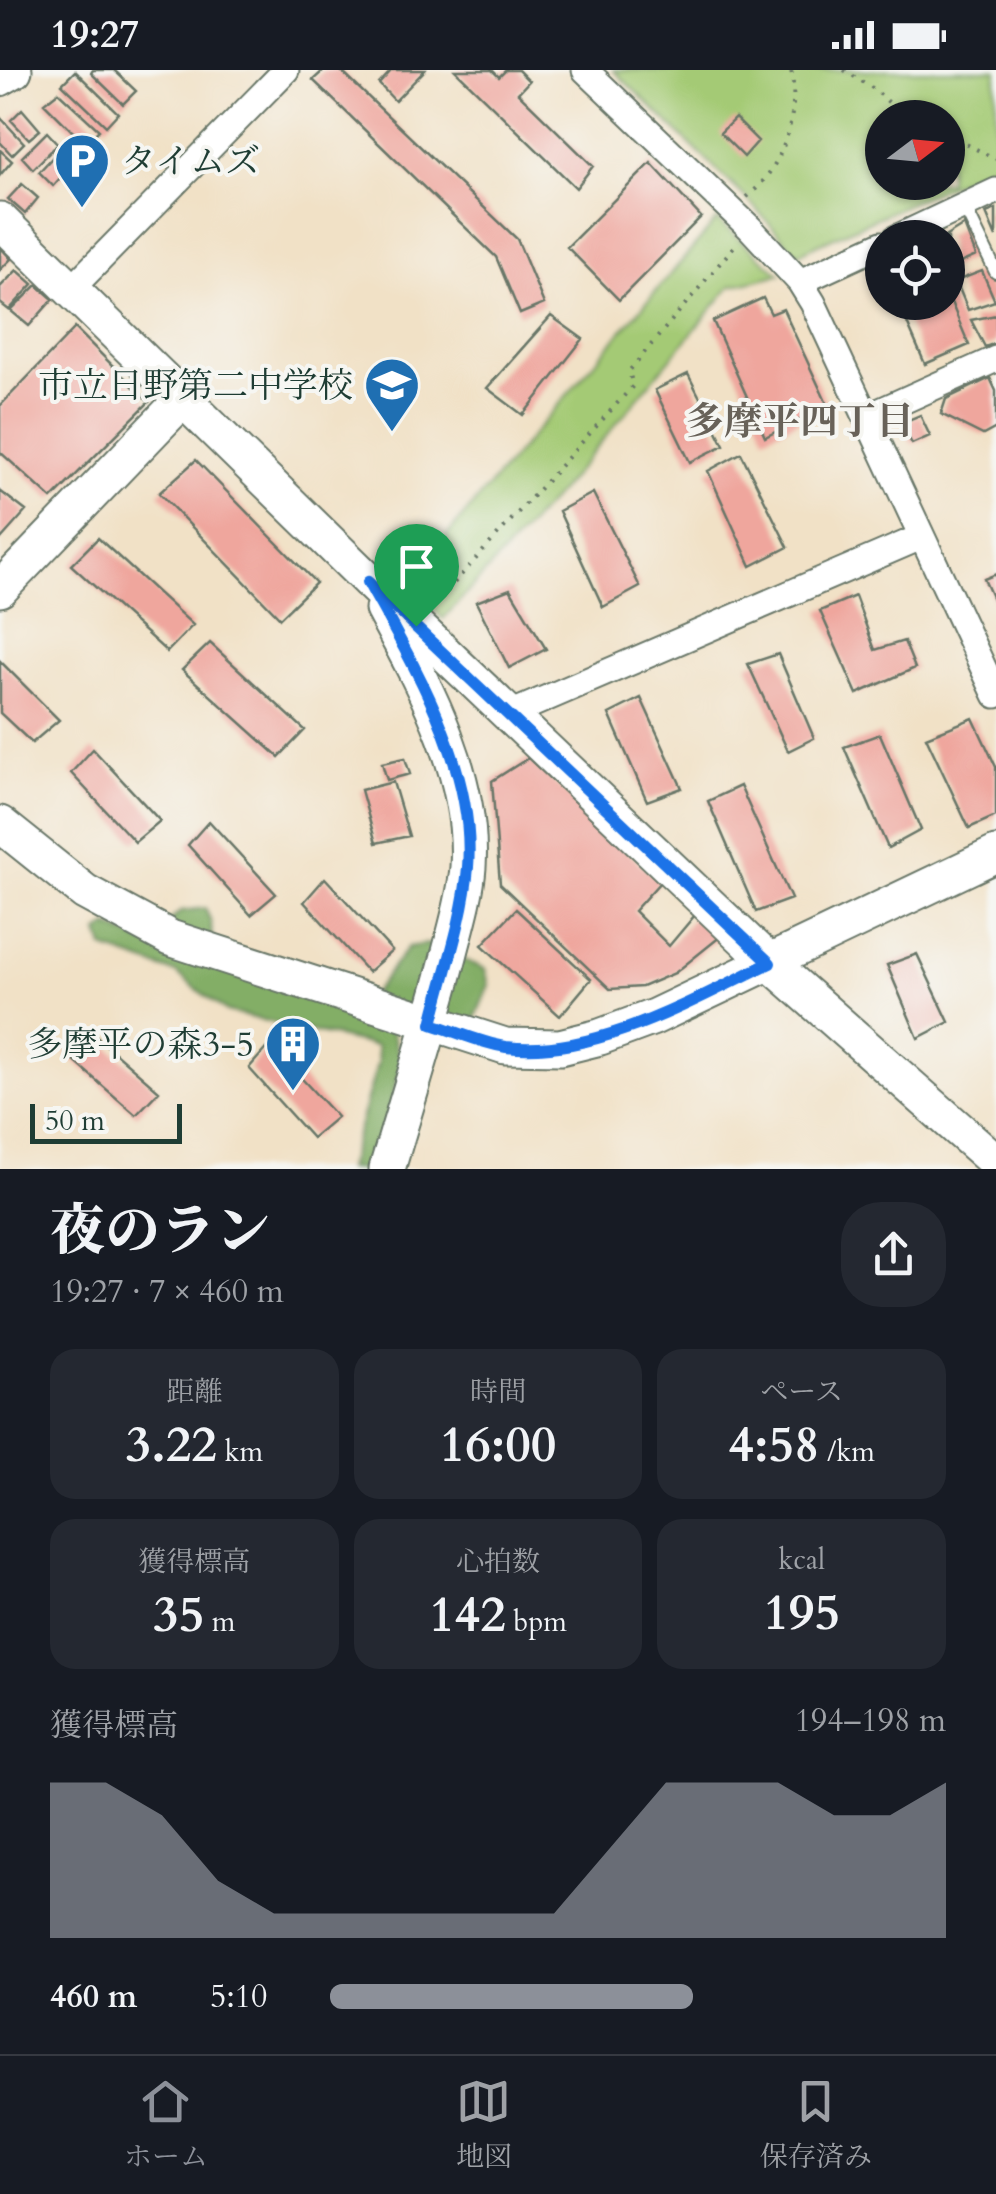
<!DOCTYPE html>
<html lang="ja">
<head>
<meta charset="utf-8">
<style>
	:root { --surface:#171b24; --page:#242831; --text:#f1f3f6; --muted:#9ea1a6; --line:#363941; --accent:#8c9099 }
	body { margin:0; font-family:Cardo,"Noto Serif JP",serif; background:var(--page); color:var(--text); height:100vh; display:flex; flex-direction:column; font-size:38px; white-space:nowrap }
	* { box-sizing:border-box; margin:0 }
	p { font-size:32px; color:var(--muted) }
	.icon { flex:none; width:55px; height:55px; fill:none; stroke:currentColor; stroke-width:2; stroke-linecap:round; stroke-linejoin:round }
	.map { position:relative; height:1099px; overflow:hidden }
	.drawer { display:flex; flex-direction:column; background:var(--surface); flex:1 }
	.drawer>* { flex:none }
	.needle { width:65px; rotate:74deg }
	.fabs { position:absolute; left:865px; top:30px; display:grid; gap:20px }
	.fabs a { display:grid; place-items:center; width:100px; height:100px; border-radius:50%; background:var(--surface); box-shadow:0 2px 8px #0004; font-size:50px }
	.scale { position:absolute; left:30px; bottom:25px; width:152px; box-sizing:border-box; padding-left:10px; border:5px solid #1f3d34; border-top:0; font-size:28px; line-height:35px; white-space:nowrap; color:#1f3d34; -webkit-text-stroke:8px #f6f6f2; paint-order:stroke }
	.pin { position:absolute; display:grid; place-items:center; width:85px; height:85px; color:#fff; margin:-102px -42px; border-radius:50% 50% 50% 0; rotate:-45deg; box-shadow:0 0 10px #0007 }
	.pin .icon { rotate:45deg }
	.round { display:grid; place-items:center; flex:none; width:105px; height:105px; border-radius:40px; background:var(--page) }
	.head { display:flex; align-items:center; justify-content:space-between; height:170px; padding:0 50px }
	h1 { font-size:55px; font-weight:800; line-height:75px }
	.metrics { display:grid; grid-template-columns:repeat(3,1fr); gap:15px; height:170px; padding:10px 50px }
	.metrics div { display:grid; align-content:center; border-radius:25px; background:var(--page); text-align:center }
	.metrics b { font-size:50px; font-weight:800 }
	.metrics small { font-size:28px; font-weight:400 }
	.metrics p { font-size:28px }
	.chart { height:280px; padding:20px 50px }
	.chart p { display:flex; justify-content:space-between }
	.chart svg { width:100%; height:180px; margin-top:10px; fill:var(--accent); opacity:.7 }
	ul { padding:0 50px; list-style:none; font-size:32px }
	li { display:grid; grid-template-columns:160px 120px 1fr; align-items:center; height:75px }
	li i { height:25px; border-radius:12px; background:var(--accent) }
	.status { display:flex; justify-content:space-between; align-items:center; height:70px; padding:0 50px; background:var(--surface); direction:ltr }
	.status svg { height:28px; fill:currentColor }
	.tab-bar { display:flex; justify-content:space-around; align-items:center; height:140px; border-top:2px solid var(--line); background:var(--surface); font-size:28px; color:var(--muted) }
	.tab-bar a { display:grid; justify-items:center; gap:5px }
	.tab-bar .selected { color:var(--accent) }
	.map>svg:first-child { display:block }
</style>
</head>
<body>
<div class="status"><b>19:27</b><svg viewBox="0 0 49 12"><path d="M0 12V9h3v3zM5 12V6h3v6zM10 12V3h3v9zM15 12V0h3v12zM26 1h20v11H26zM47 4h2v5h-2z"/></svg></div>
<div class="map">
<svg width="996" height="1099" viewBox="0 0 996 1099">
	<rect width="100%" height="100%" fill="#f6f6f2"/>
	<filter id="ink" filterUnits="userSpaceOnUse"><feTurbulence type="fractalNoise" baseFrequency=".01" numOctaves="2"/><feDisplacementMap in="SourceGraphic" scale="20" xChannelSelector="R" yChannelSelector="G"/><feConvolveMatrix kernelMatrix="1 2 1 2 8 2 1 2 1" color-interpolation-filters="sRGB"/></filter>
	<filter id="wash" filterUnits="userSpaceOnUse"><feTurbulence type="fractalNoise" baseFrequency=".0048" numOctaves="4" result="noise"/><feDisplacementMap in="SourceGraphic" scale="40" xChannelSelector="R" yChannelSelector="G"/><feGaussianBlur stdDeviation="2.25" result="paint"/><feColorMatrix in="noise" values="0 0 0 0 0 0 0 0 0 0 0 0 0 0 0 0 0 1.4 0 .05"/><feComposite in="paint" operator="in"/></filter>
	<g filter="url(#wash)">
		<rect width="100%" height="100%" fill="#f1e1c6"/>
		<path fill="#a4ca74" stroke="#628454" stroke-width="2.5" fill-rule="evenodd" d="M613,0H996V94L797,184L746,128ZM882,48H948V112H882Z
			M717,150L780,204L731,216L561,420L443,549L406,513Z"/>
		<path fill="#83ae66" stroke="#51764d" stroke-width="2.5" d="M205,838L211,852L213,892L359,942L408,877L428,874L485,899L489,915L471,959L389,953L402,992L374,1099H347L378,991L376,976L227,942L176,903L104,878L99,862L109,856L145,873L181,841Z"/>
		<g id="blocks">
			<path fill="#efa69d" d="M93,0H114L136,21L123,34L91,3Z
				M324,0H340L517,169L544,234L520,244L496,187L313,10Z
				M392,0H425L395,31L379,14Z
				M455,0H492L499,7L506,0H518L529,11L518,23L593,96L576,118Z
				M75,1L118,43L106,56L62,14Z
				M58,22L99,60L85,74L44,33Z
				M22,39L40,60L29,69L11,50Z
				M0,47L24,73L12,85L0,72Z
				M735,48L758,71L744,87L720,63Z
				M47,62L58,74L33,99L22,87Z
				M61,78L75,91L53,116L39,102Z
				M0,80L12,91L0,105Z
				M651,93L701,147L619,230L567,177Z
				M22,114L38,128L25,144L8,129Z
				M996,139V167L986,143Z
				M964,155L976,186L949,198L948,168H943Z
				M0,177L11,189L0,200Z
				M17,200L33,214L9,240L0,233V217Z
				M982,201L995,231L968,240L956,211Z
				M37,215L53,229L29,256L11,241Z
				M948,225L969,275L925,294L898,232H948Z
				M763,228L771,244L783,239L828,336L765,367L713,251Z
				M996,245V273L985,277L971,250Z
				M551,246L583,269L523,345L487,318Z
				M75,258L149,332L52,429L0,382V336Z
				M688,304L724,375L690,392L655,320Z
				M990,308L996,321V358L983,365L941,344L946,329Z
				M920,345L930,366L912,374L901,353Z
				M741,383L788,477L751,496L708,401Z
				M196,390L316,513L280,548L159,423Z
				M0,421L26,441L0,470Z
				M593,423L640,517L603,537L559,441Z
				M98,468L193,555L167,582L71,495Z
				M996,504V536L984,509Z
				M510,519L546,579L509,598L476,532Z
				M855,526L875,580L904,571L915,598L857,624L820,541Z
				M210,573L305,660L279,687L182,600Z
				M778,584L814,668L788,681L748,594Z
				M0,591L59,650L32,673L0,643Z
				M641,628L682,718L647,731L609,644Z
				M973,648L996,697V746L969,758L926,667Z
				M880,664L921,760L888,778L844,677Z
				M93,679L160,751L135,772L71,703Z
				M405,688L410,704L387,710L382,693Z
				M528,688L660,812L634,841L669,876L695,845L721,866L675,903L642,917L610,919L500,814L492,711Z
				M393,712L409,766L376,773L361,720Z
				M740,716L791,829L756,842L708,731Z
				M209,751L276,824L251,845L188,775Z
				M325,808L392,881L368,902L304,832Z
				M516,839L591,909L560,946L482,875Z
				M917,884L949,952L918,968L887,895Z
				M90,961L159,1021L136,1045L66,984Z
				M270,974L337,1047L312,1068L249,998Z"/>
		</g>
	</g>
	<g filter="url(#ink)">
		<use href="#blocks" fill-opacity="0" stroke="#687667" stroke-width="2.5"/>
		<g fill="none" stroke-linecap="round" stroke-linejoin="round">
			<g stroke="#687667" stroke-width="16">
				<path id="lane" d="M964,136L996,202"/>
			</g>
			<g stroke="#687667" stroke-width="29">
				<path id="street" d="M585,0L750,158L800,212L813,233L996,625
					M896,168L996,121
					M800,212L882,174
					M72,218L286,0
					M867,347L996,289
					M510,644L921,467"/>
			</g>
			<g stroke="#687667" stroke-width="39">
				<path id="secondary" d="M0,8L14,0
					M0,150L369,511L770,893L996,1092
					M0,519L183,329
					M383,539C425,617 474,705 468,797C466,826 456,858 449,886C430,958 408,1028 387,1099
					M0,754L85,822L170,868L505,976L560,977L600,967L654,947L996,784"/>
			</g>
			<path stroke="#687667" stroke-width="4" stroke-dasharray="2.5 8" stroke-linecap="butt" d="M844,0L874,19L906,48
				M948,65L996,89
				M747,127C783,98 800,44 791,0
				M433,536L633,316L629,301L737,173"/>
			<use href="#lane" stroke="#fff" stroke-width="12"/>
			<use href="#street" stroke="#fff" stroke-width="25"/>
			<use href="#secondary" stroke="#fff" stroke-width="35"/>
		</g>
	</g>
	<g fill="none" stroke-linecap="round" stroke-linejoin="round" filter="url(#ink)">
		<g stroke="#fff" stroke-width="20">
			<path id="route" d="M368,512L770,893C693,930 594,988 506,977C481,973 455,961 432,954C444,904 464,848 468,797C476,697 414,596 368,512Z"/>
		</g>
		<use href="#route" stroke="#1a73e8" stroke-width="12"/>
	</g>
	<defs>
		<g id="parking-pin" transform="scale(2.875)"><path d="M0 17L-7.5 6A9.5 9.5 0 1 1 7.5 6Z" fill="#1f6fb2" stroke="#f6f6f2"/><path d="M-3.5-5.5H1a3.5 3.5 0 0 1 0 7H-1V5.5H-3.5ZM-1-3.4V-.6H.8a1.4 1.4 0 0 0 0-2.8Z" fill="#fff"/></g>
		<g id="school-pin" transform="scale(2.875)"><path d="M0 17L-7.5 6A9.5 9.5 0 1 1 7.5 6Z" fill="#1f6fb2" stroke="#f6f6f2"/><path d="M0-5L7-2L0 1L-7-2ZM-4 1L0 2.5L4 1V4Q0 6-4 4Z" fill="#fff"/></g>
		<g id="building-pin" transform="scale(2.875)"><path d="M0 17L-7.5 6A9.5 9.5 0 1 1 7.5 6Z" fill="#1f6fb2" stroke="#f6f6f2"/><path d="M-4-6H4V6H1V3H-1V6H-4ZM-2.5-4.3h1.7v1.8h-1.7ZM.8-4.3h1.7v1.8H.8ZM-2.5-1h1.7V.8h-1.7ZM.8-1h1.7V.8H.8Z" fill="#fff"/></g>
	</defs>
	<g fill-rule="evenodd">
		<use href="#parking-pin" x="82" y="91"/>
		<use href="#school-pin" x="392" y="315"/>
		<use href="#building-pin" x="293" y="974"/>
	</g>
	<g text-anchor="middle" stroke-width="8" stroke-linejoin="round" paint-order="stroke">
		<g font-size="35" fill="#1f3d34" stroke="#f6f6f2" text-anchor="end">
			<text x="121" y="103" text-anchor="start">タイムズ</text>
			<text x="353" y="327">市立日野第二中学校</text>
			<text x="254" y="986">多摩平の森3-5</text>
		</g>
		<g font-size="38" font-weight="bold" fill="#686259" stroke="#f6f6f2">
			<text x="800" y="364">多摩平四丁目</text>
		</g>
	</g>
</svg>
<div class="fabs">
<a><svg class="needle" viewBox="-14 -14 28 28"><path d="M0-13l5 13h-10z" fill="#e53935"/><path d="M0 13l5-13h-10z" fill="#9ea1a6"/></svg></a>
<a><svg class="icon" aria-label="locate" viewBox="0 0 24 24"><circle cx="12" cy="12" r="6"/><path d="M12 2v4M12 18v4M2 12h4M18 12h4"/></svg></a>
</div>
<div class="scale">50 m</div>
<div class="pin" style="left:416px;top:556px;background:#1e9e55"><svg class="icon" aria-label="arrive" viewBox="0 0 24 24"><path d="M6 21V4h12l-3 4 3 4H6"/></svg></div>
</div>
<section class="drawer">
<div class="head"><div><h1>夜のラン</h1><p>19:27 · 7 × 460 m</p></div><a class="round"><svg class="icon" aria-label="share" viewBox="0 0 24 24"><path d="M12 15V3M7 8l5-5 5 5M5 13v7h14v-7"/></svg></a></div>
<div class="metrics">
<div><p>距離</p><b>3.22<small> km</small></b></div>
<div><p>時間</p><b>16:00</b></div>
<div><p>ペース</p><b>4:58<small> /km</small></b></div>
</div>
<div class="metrics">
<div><p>獲得標高</p><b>35<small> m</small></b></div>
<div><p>心拍数</p><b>142<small> bpm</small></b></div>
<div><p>kcal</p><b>195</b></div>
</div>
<div class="chart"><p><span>獲得標高</span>194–198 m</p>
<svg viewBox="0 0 160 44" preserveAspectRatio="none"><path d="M0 44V6L10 6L20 14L30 30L40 38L50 38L60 38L70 38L80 38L90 38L100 22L110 6L120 6L130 6L140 14L150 14L160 6V44z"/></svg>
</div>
<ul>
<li><b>460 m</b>5:10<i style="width:59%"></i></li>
</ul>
</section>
<nav class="tab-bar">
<a class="selected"><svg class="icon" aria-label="home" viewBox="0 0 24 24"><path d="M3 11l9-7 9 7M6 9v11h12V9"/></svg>ホーム</a>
<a><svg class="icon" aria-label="map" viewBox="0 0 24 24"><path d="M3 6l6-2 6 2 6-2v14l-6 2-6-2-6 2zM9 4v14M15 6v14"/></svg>地図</a>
<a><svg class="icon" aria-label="saved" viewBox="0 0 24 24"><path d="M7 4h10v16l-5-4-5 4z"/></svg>保存済み</a>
</nav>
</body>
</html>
